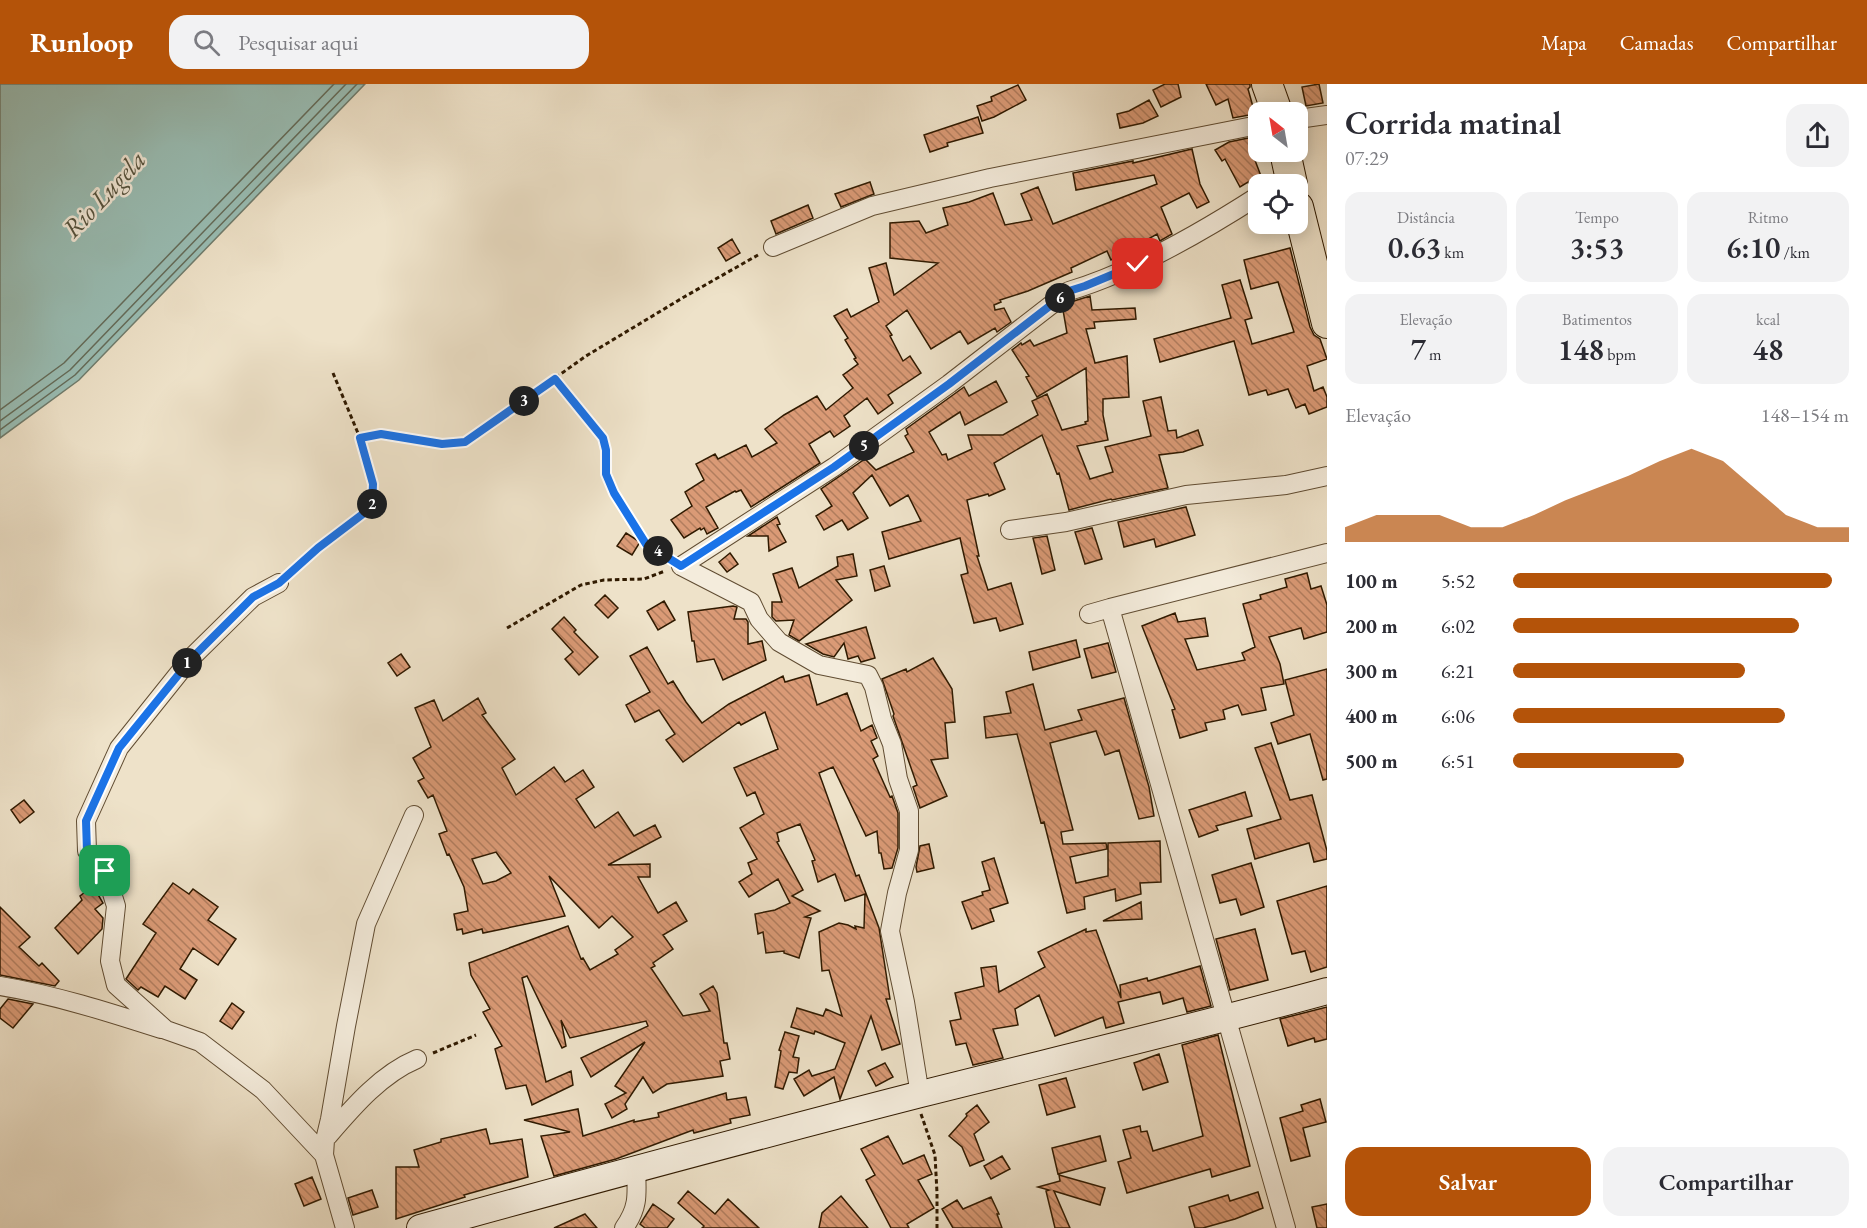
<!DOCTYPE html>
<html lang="pt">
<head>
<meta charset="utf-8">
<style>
	:root { --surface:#fff; --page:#f2f2f3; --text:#2b2b33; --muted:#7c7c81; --accent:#b45309 }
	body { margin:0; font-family:"EB Garamond",serif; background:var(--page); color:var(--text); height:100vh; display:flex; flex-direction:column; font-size:22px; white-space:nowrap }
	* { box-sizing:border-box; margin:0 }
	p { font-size:20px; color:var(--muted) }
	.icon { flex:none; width:33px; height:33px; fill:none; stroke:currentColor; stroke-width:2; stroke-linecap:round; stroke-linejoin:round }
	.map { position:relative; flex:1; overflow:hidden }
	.panel { display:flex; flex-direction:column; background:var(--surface); width:540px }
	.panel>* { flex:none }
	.needle { width:39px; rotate:329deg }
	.controls { position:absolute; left:1248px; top:18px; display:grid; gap:12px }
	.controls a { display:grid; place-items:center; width:60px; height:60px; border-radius:12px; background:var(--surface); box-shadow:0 3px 15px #0003; font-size:30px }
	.pin { position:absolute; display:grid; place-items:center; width:51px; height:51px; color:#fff; margin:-26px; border-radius:12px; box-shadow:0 3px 9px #0006 }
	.km { position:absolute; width:30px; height:30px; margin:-15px; border-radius:50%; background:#222; color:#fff; font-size:16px; line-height:30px; text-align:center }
	.round { display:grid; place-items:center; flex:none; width:63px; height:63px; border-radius:18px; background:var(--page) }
	.overview { display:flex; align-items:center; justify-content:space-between; height:102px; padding:0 18px }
	h1 { font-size:33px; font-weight:600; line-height:45px }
	.metrics { display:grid; grid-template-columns:repeat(3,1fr); gap:9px; height:102px; padding:6px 18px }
	.metrics div { display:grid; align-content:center; border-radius:15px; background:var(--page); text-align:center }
	.metrics b { font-size:30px; font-weight:600 }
	.metrics small { font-size:16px; font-weight:400 }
	.metrics p { font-size:16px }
	.chart { height:168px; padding:12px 18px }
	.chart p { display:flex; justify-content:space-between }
	.chart svg { width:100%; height:108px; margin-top:6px; fill:var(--accent); opacity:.7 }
	.button { display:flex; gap:12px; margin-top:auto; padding:12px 18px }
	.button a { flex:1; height:69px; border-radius:18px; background:var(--accent); color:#fff; font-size:24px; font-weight:600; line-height:69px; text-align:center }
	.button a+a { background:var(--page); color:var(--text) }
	ul { padding:0 18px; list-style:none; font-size:20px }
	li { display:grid; grid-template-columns:96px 72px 1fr; align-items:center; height:45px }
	li i { height:15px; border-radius:8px; background:var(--accent) }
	header { display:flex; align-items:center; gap:36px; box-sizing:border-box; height:84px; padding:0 30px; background:var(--accent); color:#fff }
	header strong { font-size:28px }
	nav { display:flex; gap:33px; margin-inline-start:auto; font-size:21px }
	.search { width:420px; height:54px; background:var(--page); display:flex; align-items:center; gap:15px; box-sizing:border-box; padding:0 21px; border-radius:18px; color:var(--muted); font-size:22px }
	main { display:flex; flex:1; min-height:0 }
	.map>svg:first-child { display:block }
</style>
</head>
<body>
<header>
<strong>Runloop</strong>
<div class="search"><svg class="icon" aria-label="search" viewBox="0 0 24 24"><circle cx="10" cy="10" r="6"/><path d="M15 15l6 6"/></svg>Pesquisar aqui</div>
<nav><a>Mapa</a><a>Camadas</a><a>Compartilhar</a></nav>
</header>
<main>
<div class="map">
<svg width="1327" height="1144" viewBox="0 0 1327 1144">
	<defs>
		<pattern id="building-back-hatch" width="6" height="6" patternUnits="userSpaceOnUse" patternTransform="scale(1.5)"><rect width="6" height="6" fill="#da9a76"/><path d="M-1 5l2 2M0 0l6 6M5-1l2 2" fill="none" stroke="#b17d5e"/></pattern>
	</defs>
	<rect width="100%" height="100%" fill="#eee2c9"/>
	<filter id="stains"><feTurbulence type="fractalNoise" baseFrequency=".00333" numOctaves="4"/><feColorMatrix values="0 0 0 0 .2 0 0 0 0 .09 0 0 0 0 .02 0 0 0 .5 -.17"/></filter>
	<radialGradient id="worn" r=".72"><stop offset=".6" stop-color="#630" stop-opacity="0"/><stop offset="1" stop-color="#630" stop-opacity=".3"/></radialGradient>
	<path fill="#99beb5" stroke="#6f7c6d" stroke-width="1.5" d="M0,0H365L79,296L0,354Z"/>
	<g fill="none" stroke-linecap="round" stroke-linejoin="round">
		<path stroke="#646c5a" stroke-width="1.5" d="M0,326L64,279L334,0
			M0,337L70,286L346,0
			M0,346L75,291L357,0"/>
	</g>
	<path fill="url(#building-back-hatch)" stroke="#301a00" stroke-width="1.5" fill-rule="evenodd" d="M1165,0H1178L1181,13L1161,23L1153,6Z
		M1206,0H1250V3L1248,5L1255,30L1233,34L1228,15L1216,21Z
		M1319,0L1323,19L1306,22L1302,3Z
		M1018,1L1026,16L994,33L982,37L977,22L992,17L991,13Z
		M1149,16L1158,32L1143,39L1120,44L1117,30L1129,27Z
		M978,33L983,49L947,59L948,62L930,68L924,51Z
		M1258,52L1250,59L1254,71H1253L1264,100H1249L1248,98L1240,103L1225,75L1222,77L1215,66L1229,58Z
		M1192,65L1200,100L1209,118L1197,124L1189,109L1161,123L1172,150L1160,157L1157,150L1111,176L1107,167L1071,184L1072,188L1028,207L1000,216L1001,218L994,221L995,226L1004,224L1011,238L997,248L995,244L968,260L960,247L931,265L907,226L886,242L892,251L890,252L903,277L910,272L921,289L888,311L893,319L878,330L867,314L844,332L850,342L834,353L830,347L809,360L820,379L751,423L741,406L736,408L735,407L706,423L718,444L707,450L704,444L701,446L700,444L684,454L671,436L692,422L685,408L704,396L696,380L715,370L718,375L746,361L752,373L777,359L765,345L784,331L817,312L826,326L853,304L843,291L858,280L854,275L856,274L845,256L848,254L834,232L847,225L851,233L879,218L869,184L886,179L894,211L938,179L890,174V139L919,137L926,149L948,141L943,124L969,118L993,109L1005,141L1032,136L1021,110L1038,103L1053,140L1157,100L1154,91L1076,106L1073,89L1133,77V79Z
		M870,98L874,110L841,123L835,110Z
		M808,121L813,134L776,150L771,137Z
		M732,155L740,169L726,177L718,164Z
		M1290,164L1310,243L1314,251L1320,255L1327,275L1307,282L1314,307L1323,303L1327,313V323L1309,330L1305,320L1296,324L1288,305L1268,311L1266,306L1249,311L1234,257L1160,278L1154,255L1231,234L1222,201L1240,196L1252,234L1245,236L1252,260L1294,248L1278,198L1251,205L1244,176Z
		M1090,212L1092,226L1135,224L1136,235L1094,238L1095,244L1086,245L1095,279L1127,272L1129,313L1103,315V331L1108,356L1077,362L1090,395L1113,388L1105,363L1151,352L1143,317L1161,313L1168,347L1176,346L1177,354L1198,346L1203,361L1183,368L1159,371L1168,404L1112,416L1111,415L1069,426L1059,389L1057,390L1042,351L994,379L1005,405L989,412L988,410L967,416L979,472H977L988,506L1011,499L1023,540L1000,547L996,534L974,539L961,491L968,489L960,454L889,475L882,448L921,437L908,411L890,422L872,391L853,409L868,434L848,446L842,436L824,446L816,432L832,422L821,405L865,375L876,386L914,368L905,352L908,350L906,345L964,303L969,312L996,297L1007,318L965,341L960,328L929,348L942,371L946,370L948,376L972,365L968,351H1003L1038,331L1032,317L1047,310L1062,346L1086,340L1085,338L1088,337L1086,284L1037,313L1026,293L1029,292L1012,266L1021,259L1022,261L1030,256L1034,262L1067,249L1063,226L1074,217Z
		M1186,423L1195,451L1156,463L1154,455L1124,463L1118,438Z
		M777,433L780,440L777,441L786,458L769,467L768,452H748Z
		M1092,444L1102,475L1085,480L1075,448Z
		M626,449L640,458L632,471L617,462Z
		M1047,452L1055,486L1042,490L1033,454Z
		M730,469L738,480L727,488L719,478Z
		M853,470L857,492L836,496L852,516L799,557L789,551L794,536L776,537L772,533V518H782L773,490L792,484L799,504L838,482L837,473Z
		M884,482L890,502L875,507L870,486Z
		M1307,489L1311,505L1321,502L1327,521V548L1304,555L1301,544L1269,553L1280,580L1284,600L1261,604L1266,626L1242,631L1238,621L1223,626L1225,635L1205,639L1207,646L1180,654L1172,626L1175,625L1142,542L1175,529L1178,538L1205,534L1208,552L1185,555L1197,586L1245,576L1242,569L1255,563L1243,520L1261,515L1260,511L1287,503L1285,495Z
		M605,511L618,524L608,534L595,521Z
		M664,517L675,536L658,546L647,527Z
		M733,522L737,523L734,535H746L748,538V560L762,557L766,576L723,596L714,575L697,578L694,557H692L688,528Z
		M564,533L576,546L574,548L598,573L579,591L565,575L573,568L552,545Z
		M866,543L875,574L861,578L858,572L848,575L844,559L834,573L823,570L806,560Z
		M1076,556L1080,573L1033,586L1029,568Z
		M1108,559L1116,588L1092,594L1084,565Z
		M647,563L668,600L673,597L686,618L702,639L729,620L783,592L785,598L809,591L817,621L847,609L861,647L872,641L877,654L871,657L878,672L873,675L890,713L892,712L898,729V764L892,784L884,785L881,769H879L877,747L866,752L833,683L819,689L856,792L859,791L879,844L890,915H886L900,960L882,966L871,932L840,1015L834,993L804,1012L794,995L809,986L812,992L835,985L845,959L815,947L814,950L791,943L797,924L823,932L826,925L842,932L829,886L822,887L819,848L839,839L848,841L856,845L855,842L864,844L865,810L845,817L835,790L818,798L812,777L815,776L800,740L777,749L779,757L777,758L803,806L792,812L820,827L805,833L811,834L799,874L784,869V867L766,869L763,848L758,850L755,830L775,826L790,819L778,795L749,813L739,798L752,790L748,779L757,775L740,744L764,730L755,708L747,712L734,684L778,665L765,628L741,641L739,638L683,678L666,656L675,650L659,626L635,638L626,621L650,608L630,572Z
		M401,570L410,583L397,592L388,579Z
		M933,574L952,605L955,638L945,639L948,674L931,676L947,712L920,724L913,703L917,701L893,632L894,630L882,595L906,585L907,588Z
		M1327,585V695L1323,696L1310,650L1278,660L1271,639L1294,631L1285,596Z
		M1033,600L1045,646L1082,636L1078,626L1124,614L1149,703L1154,732L1139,735L1119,666L1105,671L1096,647L1050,659L1073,746L1061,748L1063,760L1106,759L1107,765L1070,773L1076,799L1108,792V759L1160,757L1161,798L1140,799L1141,810L1116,817L1115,805L1084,813L1085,825L1067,829L1044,738L1041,739L1017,650L986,654L984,633L1011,629L1006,608Z
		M478,614L486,629L482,631L515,675L502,684L516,711L554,683L565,698L583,686L594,703L576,715L595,744L618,728L634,752L655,741L661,753L608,781L650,780V793H638L658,829L676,818L687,837L663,851L673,865L653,879L655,882L651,884L683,932L710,927L700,910L713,902L717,909L724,959H727L730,975L720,977L723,992L667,1000L653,1009L643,993L625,1020L627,1025L612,1034L605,1020L626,1009L615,1002L645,958L591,993L581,974L648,942L646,937L570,954L561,936L566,962L562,964L527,892L522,894L546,998L571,987L573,1001L532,1021L526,1001L506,1005L495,965L502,962L483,928L490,925L471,891L469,879L568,842L581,875L583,874L590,886L618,870L615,866L633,853L612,832L599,844L549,792L565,832L483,849L482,845L463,850L462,845L457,846L454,830L468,827L464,803L449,770L447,771L439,750L447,747L433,711L428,714L418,697L424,694L413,674L431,663L415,624L434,616L443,637ZM496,768L511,789L496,797L483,800L472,775Z
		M1271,659L1290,716L1312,711L1327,767V775L1314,778L1309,759L1255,775L1247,745L1281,735L1255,664Z
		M1245,708L1252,732L1216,742L1218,746L1199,753L1189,726Z
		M24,716L34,728L20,739L11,726Z
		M929,760L934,784L917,788L916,783L920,762Z
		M994,774L1008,819L990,825L994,837L972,845L962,818L983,811L982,808L990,806L982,778Z
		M1251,779L1264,823L1241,831L1236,815L1220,819L1212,791Z
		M173,799L189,810L193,805L218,823L208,836L236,855L218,881L193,864L180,885L197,896L185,915L165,902L158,913L141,903L138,906L126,895L156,849L143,840Z
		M93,802L103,819L95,825L103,834L102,845L78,870L55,844L82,816L80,812Z
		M1327,802V883L1311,888L1305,867L1292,870L1277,817Z
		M1141,818L1142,835L1103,837Z
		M0,823L30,853L19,863L39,882L42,879L59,897L55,902L0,891Z
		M1086,845V848L1096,846L1121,914L1120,901L1147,894L1148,897L1200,882L1211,922L1187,928L1183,914L1163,920L1160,908L1118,918L1124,939L1106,944L1103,933L1055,952L1039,911L1015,925L1018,941L993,945L1003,974L973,981L966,959L956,961L950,937L961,935L955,909L984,902L981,884L996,882L999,908L1045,883L1038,868Z
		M1255,845L1268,896L1230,906L1216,855Z
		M8,915L33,920L13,944L0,934V925Z
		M232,919L244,928L232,945L220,937Z
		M1327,923V955L1315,958L1314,954L1288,962L1280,935Z
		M785,948L799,952L793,973L799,974L797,989L789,988L783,1005L775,1003L781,967L779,966Z
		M1218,951L1250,1082L1212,1093L1210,1085L1127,1109L1118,1078L1131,1074L1123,1046L1140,1042L1141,1048L1147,1047L1153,1067L1203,1052L1182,961Z
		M1159,970L1168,998L1143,1006L1134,979Z
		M885,979L893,993L876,1002L868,987Z
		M1066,994L1075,1023L1047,1031L1039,1001Z
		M726,1009L727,1016L746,1013L750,1031L730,1035L731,1039L694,1049L693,1046L616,1075L554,1092L541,1052L570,1048L524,1036L578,1025L583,1052L634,1036V1038L659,1033L658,1029Z
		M1320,1015L1326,1038L1303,1044L1310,1072L1291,1077L1280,1034L1303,1027L1301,1021Z
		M977,1021L989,1038L974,1050L984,1076L970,1082L962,1063L949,1052L967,1032L966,1030Z
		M486,1045L490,1060L522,1055L528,1093L464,1111L465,1113L396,1135V1083H419L414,1066L441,1058V1055Z
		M888,1052L903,1080L924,1071L932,1090L918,1096L934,1124L907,1140L909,1144H891L866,1096L875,1091L861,1065Z
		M1100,1052L1106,1077L1058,1090L1052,1064Z
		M1002,1072L1010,1085L991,1095L984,1082Z
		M1059,1091L1105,1104L1100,1121L1054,1107L1070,1144H1055L1046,1107L1049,1106L1038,1103L1060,1097Z
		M312,1093L321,1115L304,1122L295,1100Z
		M372,1106L378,1123L353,1131L348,1114Z
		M688,1107L715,1130L728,1115L759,1144H702L704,1142L678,1119Z
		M1258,1108L1263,1124L1235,1135L1203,1144H1195L1189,1123L1228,1111L1230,1117Z
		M841,1112L868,1144H819L822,1129Z
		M991,1113L999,1130H997L1002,1144H953L942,1125L957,1116L963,1125Z
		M653,1120L674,1135L667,1144H645L640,1140Z
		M1327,1120V1144H1317L1312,1123Z
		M585,1130L597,1144H554Z"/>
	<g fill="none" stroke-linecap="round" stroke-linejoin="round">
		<g stroke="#604c32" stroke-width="20">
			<path id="minor" d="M1298,35L1327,31
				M773,163L872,122L990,94L1258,41
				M1010,446L1066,438L1186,411L1286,401L1327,392
				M681,482L834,383L949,300L1069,207C1133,188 1202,148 1258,112
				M681,482L751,518L759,535L779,558L819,581L868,591L874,603L882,635L892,660L898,695L909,727V766L897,809L890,847L905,918L920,1011
				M279,499L253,513L191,574L119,664L86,737L87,767L105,787L116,822L110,877L116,901L166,946L200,958L263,1006L324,1071
				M1089,530L1110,524
				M0,902C55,911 108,928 161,945
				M328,1052C353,1023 381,990 417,975
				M345,1144L324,1071L325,1056L330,1035L346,942L366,840L414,731
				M624,1144C639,1123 637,1110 636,1085
				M1286,1144L1110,524L1327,469"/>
		</g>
		<g stroke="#301a00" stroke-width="28">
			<path id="secondary" d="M420,1144C587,1098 753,1053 921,1010C1056,976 1192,944 1327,907"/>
		</g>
		<g stroke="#301a00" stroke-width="32">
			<path id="trunk" d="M1267,0L1277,28
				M1285,68L1292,100
				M1298,123L1327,239"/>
		</g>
		<path stroke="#301a00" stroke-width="3" stroke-dasharray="4.5 3" stroke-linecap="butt" d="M555,295L603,354L606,366V390L614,409L646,460L667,473
			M360,354L381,350L442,360L465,358L586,272L684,213L758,171
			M292,488L318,464L372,423L373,400L360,354L333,289
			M507,544L581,501L604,496L644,495L665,487
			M433,969L476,951
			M921,1030L935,1071L937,1109V1144"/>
		<use href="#minor" stroke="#f4ecdc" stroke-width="18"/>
		<use href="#secondary" stroke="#f4ecdc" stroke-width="26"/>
		<use href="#trunk" stroke="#eee2c9" stroke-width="30"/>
	</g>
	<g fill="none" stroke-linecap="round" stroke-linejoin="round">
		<g stroke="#fff" stroke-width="12">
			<path id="route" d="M105,787L87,767L86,737L119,664L192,574L253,513L279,499L318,464L372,423L373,400L360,354L381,350L442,360L465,358L555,295L603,354L606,366V390L614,409L646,460L681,482L834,383L949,300L1069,207L1085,202L1138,180"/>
		</g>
		<use href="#route" stroke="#1a73e8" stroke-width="8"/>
	</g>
	<g text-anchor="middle" stroke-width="5" stroke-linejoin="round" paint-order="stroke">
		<g font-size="26" font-style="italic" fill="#55533f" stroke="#f4ecdc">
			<text transform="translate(104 110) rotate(-47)" y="9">Rio Lugela</text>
		</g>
	</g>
	<rect width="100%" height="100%" filter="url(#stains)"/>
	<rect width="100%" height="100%" fill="url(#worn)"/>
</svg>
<div class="controls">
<a><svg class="needle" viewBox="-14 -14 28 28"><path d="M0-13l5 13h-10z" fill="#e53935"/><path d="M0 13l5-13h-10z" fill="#7c7c81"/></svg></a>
<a><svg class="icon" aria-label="locate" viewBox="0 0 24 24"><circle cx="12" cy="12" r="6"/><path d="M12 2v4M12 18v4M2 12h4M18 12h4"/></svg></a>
</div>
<div class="pin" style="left:105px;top:787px;background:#1e9e55"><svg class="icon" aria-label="arrive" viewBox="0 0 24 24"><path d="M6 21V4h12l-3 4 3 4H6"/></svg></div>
<div class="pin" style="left:1138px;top:180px;background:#d93025"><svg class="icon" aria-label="check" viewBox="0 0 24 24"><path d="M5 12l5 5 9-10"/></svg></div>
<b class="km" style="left:187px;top:579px">1</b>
<b class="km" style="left:372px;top:420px">2</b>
<b class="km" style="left:524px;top:317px">3</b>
<b class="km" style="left:658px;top:467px">4</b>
<b class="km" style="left:864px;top:362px">5</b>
<b class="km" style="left:1060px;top:214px">6</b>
</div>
<section class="panel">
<div class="overview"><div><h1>Corrida matinal</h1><p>07:29</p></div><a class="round"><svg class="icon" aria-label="share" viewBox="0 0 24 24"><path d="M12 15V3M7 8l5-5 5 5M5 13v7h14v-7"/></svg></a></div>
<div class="metrics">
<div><p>Distância</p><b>0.63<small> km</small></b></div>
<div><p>Tempo</p><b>3:53</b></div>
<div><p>Ritmo</p><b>6:10<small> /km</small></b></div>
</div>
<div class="metrics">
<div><p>Elevação</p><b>7<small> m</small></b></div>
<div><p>Batimentos</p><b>148<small> bpm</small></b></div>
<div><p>kcal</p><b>48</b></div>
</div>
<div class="chart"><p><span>Elevação</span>148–154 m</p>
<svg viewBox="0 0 160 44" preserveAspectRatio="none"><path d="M0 44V38L10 33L20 33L30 33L40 38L50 38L60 33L70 27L80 22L90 17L100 11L110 6L120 11L130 22L140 33L150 38L160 38V44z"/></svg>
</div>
<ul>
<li><b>100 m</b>5:52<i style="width:95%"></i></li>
<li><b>200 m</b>6:02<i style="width:85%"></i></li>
<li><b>300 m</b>6:21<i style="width:69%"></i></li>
<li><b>400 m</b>6:06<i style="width:81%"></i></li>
<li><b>500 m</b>6:51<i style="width:51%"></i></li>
</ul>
<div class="button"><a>Salvar</a><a>Compartilhar</a></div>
</section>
</main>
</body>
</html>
